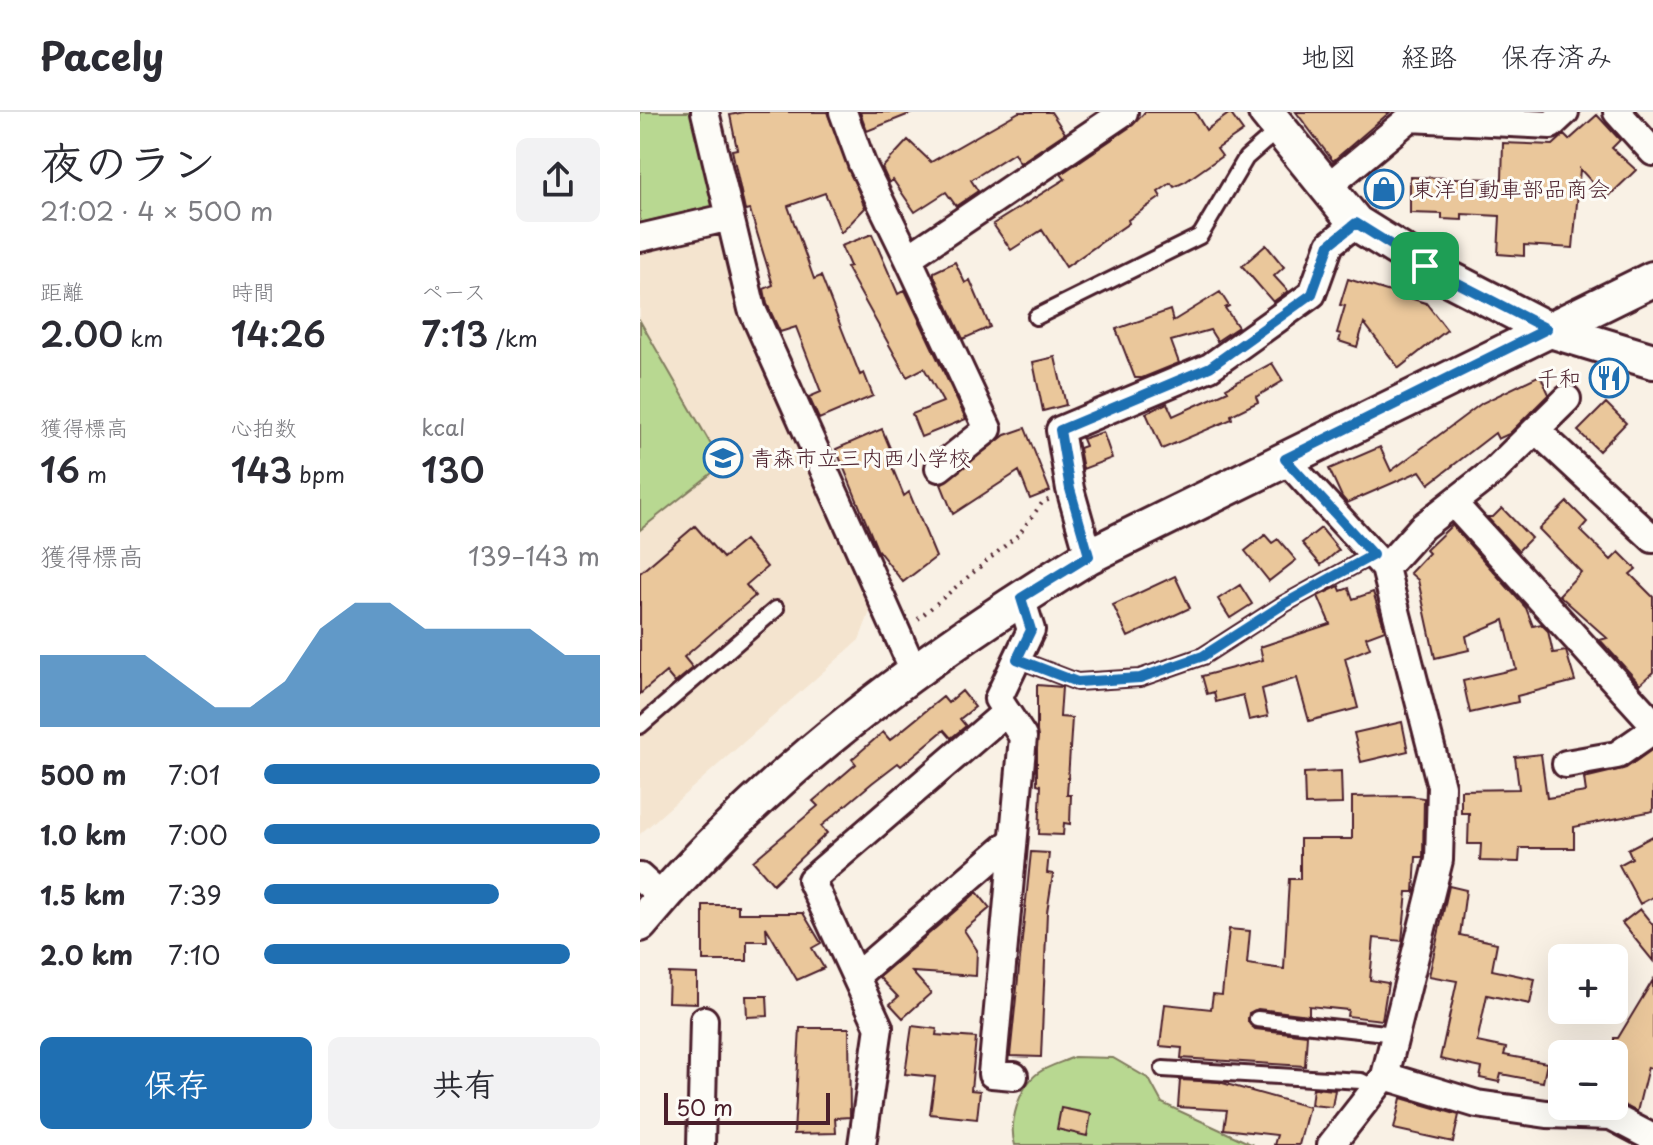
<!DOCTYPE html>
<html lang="ja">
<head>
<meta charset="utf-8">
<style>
	:root { --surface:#fff; --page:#f2f2f3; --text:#2b2b33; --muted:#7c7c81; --line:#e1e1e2; --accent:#1f6fb2 }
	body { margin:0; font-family:"Playpen Sans","Klee One",sans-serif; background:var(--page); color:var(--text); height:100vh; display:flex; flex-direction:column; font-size:30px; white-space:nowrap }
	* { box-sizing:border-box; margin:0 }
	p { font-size:26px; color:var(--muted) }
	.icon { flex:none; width:44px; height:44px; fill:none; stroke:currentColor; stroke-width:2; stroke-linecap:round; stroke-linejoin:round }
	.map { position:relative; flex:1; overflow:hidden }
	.panel { display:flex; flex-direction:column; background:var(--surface); width:640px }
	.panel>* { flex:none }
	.buttons { position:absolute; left:908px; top:832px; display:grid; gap:16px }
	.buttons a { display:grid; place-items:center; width:80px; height:80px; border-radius:12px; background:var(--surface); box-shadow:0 8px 32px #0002; font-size:40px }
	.scale { position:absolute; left:24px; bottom:20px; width:166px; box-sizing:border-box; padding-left:8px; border:4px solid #4a1f2b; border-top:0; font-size:22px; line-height:28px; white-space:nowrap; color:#4a1f2b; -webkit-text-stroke:6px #fdfcf7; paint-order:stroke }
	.pin { position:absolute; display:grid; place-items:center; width:68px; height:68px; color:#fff; margin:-34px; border-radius:16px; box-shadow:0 4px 12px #0006 }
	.round { display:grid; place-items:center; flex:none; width:84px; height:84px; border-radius:12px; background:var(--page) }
	.overview { display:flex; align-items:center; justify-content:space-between; height:136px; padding:0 40px }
	h1 { font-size:44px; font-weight:600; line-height:60px }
	.figures { display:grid; grid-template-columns:repeat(3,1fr); gap:12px; height:136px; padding:8px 40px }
	.figures div { display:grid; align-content:center }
	.figures b { font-size:34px; font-weight:600 }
	.figures small { font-size:22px; font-weight:400 }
	.figures p { font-size:22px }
	.chart { height:224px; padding:16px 40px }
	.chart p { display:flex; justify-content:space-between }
	.chart svg { width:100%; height:144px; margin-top:8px; fill:var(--accent); opacity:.7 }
	.button { display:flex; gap:16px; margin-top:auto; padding:16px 40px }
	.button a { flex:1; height:92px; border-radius:12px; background:var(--accent); color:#fff; font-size:32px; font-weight:600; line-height:92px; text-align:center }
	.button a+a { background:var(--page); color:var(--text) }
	ul { padding:0 40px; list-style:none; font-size:26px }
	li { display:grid; grid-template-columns:128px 96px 1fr; align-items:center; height:60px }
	li i { height:20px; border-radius:10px; background:var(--accent) }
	header { display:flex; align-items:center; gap:48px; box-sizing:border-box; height:112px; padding:0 40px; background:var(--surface); border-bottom:2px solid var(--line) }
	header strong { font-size:38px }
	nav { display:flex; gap:44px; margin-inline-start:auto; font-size:28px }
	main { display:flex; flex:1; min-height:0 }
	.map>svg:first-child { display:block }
</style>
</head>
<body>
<header>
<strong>Pacely</strong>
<nav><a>地図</a><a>経路</a><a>保存済み</a></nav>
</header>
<main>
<section class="panel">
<div class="overview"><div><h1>夜のラン</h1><p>21:02 · 4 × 500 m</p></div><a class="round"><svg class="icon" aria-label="share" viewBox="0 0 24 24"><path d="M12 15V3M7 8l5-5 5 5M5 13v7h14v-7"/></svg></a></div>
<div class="figures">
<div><p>距離</p><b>2.00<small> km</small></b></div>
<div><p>時間</p><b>14:26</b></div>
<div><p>ペース</p><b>7:13<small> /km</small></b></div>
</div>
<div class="figures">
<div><p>獲得標高</p><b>16<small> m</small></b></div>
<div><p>心拍数</p><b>143<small> bpm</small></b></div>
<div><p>kcal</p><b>130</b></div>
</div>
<div class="chart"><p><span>獲得標高</span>139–143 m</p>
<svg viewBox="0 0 160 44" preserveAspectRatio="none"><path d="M0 44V22L10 22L20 22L30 22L40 30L50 38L60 38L70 30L80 14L90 6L100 6L110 14L120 14L130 14L140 14L150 22L160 22V44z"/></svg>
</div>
<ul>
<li><b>500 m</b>7:01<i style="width:100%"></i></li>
<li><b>1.0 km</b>7:00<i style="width:100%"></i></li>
<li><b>1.5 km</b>7:39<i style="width:70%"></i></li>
<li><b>2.0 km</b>7:10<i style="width:91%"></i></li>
</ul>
<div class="button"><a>保存</a><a>共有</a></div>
</section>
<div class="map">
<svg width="1013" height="1033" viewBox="0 0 1013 1033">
	<rect width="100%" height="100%" fill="#f9f1e5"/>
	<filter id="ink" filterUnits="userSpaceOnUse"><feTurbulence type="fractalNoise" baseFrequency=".0125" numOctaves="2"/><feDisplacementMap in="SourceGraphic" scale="16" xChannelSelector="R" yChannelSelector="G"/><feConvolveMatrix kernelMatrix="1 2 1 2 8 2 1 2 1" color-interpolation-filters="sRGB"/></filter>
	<g filter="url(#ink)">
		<path fill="#f4e4cf" d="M79,120L100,194L231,497L219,528L0,722V139Z"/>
		<path fill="#b8d891" stroke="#817c5e" stroke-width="2" d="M0,0H53L73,94L0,111Z
			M0,209L77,343L72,361L0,418Z
			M434,945L473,946L509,967L522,991L613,1033H375C368,1012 379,975 398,961C408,954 423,950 434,945Z"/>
		<path fill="#eac79b" stroke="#4a1f2b" stroke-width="2" d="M104,0H187L225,96L201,121L185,81L148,94L174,167L181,164L220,263L224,261L233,284L179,307L169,285L181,280L156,215L140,220L127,192L124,177L133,173L110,98L105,99L92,38L97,37L90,3Z
			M220,0H272V1L227,19Z
			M379,0H411L425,21L380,51L374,41L331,68L338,79L316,94L306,80L275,100L253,68L249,71L242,56L268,28L291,50Z
			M505,0H555L566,18L590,1L603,19L577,37L582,44L545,70L534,75L531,71L518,80L521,85L488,108L489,111L426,155L402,118L371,138L353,112L425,67L421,62L493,13Z
			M656,0H750L693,49Z
			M957,3L980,28L972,36L996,58L967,86L940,57L933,136L884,133V144L858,142L860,104L822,102V108L802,107V102L770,101V65L862,67L863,31L913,33L924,23L929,28Z
			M232,122L258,182L265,178L326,307L281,325L272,302L303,290L284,256L267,265L206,155L210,154L201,134Z
			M626,133L644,155L634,164L648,179L633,190L602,154Z
			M315,150L325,171L330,168L350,215L323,227L294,164V160Z
			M708,167L786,191L807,218L759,256L724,211L717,235L699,229L701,222L697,221L705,194L700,193Z
			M580,180L589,194L585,196L598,215L577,229L570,218L531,229L539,251L502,266H495L476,217L530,198L533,209Z
			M415,245L426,293L403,299L393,250Z
			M632,251L643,269L616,285L618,290L591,303L592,307L522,337L506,301L527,291L533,304L588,279L586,276Z
			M900,263L909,282L869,322L858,327L855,321L789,372L780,359L707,391L702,385L689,357L740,335L751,359L842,291Z
			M966,291L986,311L959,339L938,319Z
			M385,316L410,379L390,387L379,359L313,402L301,372L365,323Z
			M242,317L252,341L247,343L264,384L269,380L296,445L263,470L237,437L196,337Z
			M463,320L472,346L443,357L439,336L445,334L442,327Z
			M927,390L947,410L940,418L971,448L979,440L996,457L990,462L1013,485V560L1000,572L960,528L967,526L919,483L941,460L899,417Z
			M862,396L891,426L878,439L847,405H853Z
			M812,413L886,496L893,514L901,512L908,519L913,541L926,539L935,569L877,584L878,590L830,601L823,569L876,557L864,508L826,524L829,538L795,546L778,468L770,461L789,441L786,438Z
			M55,414L83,446L105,428L127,455L106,473L115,484L44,545L53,556L35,571L26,560L0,582V461Z
			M681,416L699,438L681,453L662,431Z
			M625,423L632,431L638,427L656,448L629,469L605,439Z
			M535,464L550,496L488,525L473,493Z
			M600,473L612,492L590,506L578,487Z
			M699,474L701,479L709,476L713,487L733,480L745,518L726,525L730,536L705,546L718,596L669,609L657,566L622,577L628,604L609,608L603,583L576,590L574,580L567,582L562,564L623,548L620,535L690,512L678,484Z
			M397,573L422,575L420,605L432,606L427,683H431L430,712L424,711L423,723L399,722L401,673L397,672Z
			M322,579L335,595L320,607L326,614L311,626L304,618L261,654L258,651L232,671L181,714L187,721L133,772L113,749L178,694L173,689L216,652L212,647L243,620L250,628L303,585L308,591Z
			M762,610L768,639L721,650L714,621Z
			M1013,637V699L934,715V736H880L879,750L840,749L841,732H828L829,701H821V678L879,677L875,645L901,642L907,686L946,680L944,666L986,656Z
			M701,659L702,692L665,693L664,661Z
			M769,684L784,686L783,745H776L774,780H767L762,829L734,826L730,868L748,871L742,908L707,904L708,898L669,894V903L618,897L609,901L608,910L615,917L667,923L665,954L541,946L542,936L520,934L525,892L571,897L573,882L582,883L589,817L610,819L607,852L644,857L649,767H660V727H712V685Z
			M1013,724V785L1000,792L979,753L992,746L988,737Z
			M391,740L409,741L407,761L413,762L407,800L401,945L370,944Z
			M809,774L826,778L820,823L857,831L852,858L895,867L890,892L847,883L837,930L866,936L864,943L907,951L903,970L861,962L859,970L840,966L842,956L800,947L817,869L789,864Z
			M337,780L350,796L324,818L337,838L336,864L272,860L291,881L263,906L250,892L258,885L239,865Z
			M63,793H98V801H163L181,831L172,836L184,856L157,868L126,815L127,829H107V849H63Z
			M1000,797L1013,813V849L982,811Z
			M29,861L57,862V891L28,890Z
			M1013,868V957L1008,955L997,1000L978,990L980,984L974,983L983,948L974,947V926H978Z
			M106,884H127L128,904L107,905Z
			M272,914L297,917L296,923L336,926L331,978L340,979L337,1007L290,1002L295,965L265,962Z
			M160,916H209L210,1005L195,1006L196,1021L154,1022Z
			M540,968L579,970L669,995L659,1033H634L637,1023L584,1017L587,998L538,995Z
			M673,976L695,978L692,995L671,993Z
			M761,986L819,1003L813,1030L754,1017Z
			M421,996L451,1002L447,1024L417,1017Z"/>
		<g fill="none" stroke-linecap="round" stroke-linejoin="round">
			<g stroke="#4a1f2b" stroke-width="20">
				<path id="service" d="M396,205L560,124L606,46L639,17
					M377,547L437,570L500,566L563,544L644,492L733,443
					M0,614L136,497
					M617,907L755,922
					M523,957L721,969L735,976"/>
			</g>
			<g stroke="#4a1f2b" stroke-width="32">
				<path id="minor" d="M65,0L112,197L274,559
					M203,0L222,52L268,146L484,0
					M977,0L1013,40
					M685,77L770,6L911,13L925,0
					M0,126L90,105
					M268,146L348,317L299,356
					M896,318L1013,427
					M645,347L745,456L801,674L799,748L745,964L691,1033
					M813,391L1013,611
					M449,444L430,377L420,318L570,255L672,182L690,132L716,111
					M745,456L782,415L855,358L927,287
					M926,652L977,643L1013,618
					M0,765L22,785
					M216,864L373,728
					M374,964L352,962L383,625L358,587L391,518L381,486
					M745,964L837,992L907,1002L971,1004L1013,1026
					M61,1033L64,908
					M222,1033L239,915L171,768L366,600"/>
			</g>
			<g stroke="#4a1f2b" stroke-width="40">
				<path id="tertiary" d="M626,0L716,111L785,154L907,217L1013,249
					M0,812C126,661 282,546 449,444L1013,167"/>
			</g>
			<path stroke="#4a1f2b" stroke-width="4" stroke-dasharray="2 6" stroke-linecap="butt" d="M278,507L379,422L402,391L410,387"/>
			<use href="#service" stroke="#fdfcf7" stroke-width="14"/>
			<use href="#minor" stroke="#fdfcf7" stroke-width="26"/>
			<use href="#tertiary" stroke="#fdfcf7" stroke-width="34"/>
		</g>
	</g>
	<g fill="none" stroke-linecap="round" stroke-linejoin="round" filter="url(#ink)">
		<g stroke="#fff" stroke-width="16">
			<path id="route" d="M716,111L785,154L907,217L645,347L733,443L644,492L563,544L500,566L437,570L377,547L391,518L381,486L449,444L430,377L420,318L570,255L672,182L690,132Z"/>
		</g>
		<use href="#route" stroke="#1f6fb2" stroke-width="10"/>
	</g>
	<defs>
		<g id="shop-ring" transform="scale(2)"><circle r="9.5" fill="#fdfcf7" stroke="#1f6fb2" stroke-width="1.5"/><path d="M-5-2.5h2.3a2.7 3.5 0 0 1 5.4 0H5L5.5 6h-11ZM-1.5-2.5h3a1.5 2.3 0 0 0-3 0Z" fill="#1f6fb2"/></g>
		<g id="restaurant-ring" transform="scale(2)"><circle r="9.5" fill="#fdfcf7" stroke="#1f6fb2" stroke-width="1.5"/><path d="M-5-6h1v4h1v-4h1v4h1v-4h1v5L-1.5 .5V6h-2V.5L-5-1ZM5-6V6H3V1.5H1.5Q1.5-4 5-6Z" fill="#1f6fb2"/></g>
		<g id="school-ring" transform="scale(2)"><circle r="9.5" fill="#fdfcf7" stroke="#1f6fb2" stroke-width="1.5"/><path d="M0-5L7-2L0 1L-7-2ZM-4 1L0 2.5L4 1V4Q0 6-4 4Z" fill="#1f6fb2"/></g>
	</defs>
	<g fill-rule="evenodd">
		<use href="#shop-ring" x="744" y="77"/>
		<use href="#restaurant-ring" x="969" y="266"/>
		<use href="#school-ring" x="83" y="346"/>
	</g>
	<g text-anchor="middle" stroke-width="6" stroke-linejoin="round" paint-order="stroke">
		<g font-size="22" fill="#4a1f2b" stroke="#fdfcf7" text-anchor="start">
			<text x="772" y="85">東洋自動車部品商会</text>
			<text x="941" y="274" text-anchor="end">千和</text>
			<text x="111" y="354">青森市立三内西小学校</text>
		</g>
	</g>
</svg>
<div class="buttons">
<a>+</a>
<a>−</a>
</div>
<div class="scale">50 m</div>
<div class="pin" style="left:785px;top:154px;background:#1e9e55"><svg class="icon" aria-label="arrive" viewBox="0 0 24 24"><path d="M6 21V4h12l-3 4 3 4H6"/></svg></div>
</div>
</main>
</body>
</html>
